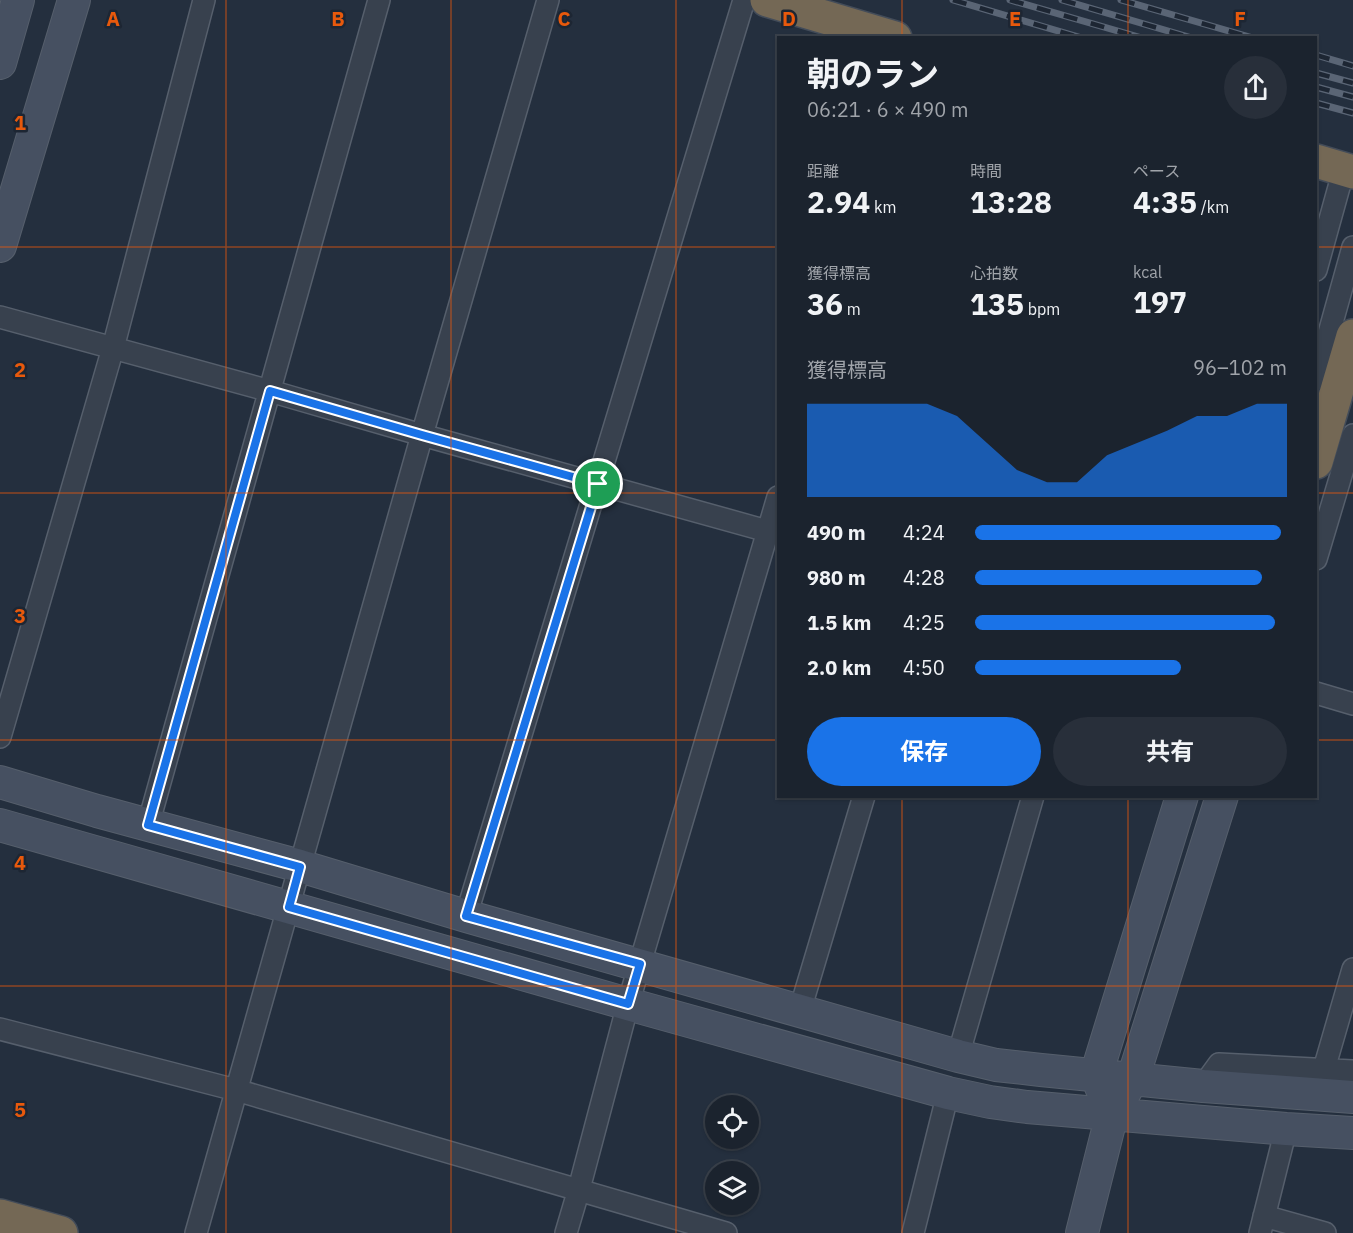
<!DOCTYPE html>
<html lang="ja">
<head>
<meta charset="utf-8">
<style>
	:root { --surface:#1b232e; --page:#282f3a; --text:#f1f3f6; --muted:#a0a4aa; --line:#39404a; --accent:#1a73e8 }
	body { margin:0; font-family:"IBM Plex Sans","Noto Sans JP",sans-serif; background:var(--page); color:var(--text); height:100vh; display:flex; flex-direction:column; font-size:22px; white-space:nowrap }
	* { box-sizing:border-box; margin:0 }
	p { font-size:20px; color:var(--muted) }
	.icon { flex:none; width:33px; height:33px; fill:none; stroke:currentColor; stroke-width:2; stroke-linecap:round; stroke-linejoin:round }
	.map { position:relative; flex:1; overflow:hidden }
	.side { position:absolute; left:777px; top:36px; width:540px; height:762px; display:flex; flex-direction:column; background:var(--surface); border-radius:0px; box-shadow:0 2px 4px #0004,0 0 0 2px var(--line) }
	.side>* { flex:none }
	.controls { position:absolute; left:705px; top:1095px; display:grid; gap:12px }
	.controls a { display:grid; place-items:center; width:54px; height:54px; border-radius:50%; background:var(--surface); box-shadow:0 2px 4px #0004,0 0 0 2px var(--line); font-size:30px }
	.pin { position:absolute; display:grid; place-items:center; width:51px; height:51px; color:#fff; margin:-26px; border:3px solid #fff; border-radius:50%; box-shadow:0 2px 6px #0007 }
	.round { display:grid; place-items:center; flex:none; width:63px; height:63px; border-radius:32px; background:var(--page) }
	.overview { display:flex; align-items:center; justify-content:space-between; height:102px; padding:0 30px }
	h1 { font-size:33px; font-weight:700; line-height:45px }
	.stats { display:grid; grid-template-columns:repeat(3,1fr); gap:9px; height:102px; padding:6px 30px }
	.stats div { display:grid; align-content:center }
	.stats b { font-size:30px; font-weight:700 }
	.stats small { font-size:16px; font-weight:400 }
	.stats p { font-size:16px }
	.chart { height:168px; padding:12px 30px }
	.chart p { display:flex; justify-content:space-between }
	.chart svg { width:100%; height:108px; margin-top:6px; fill:var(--accent); opacity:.7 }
	.action { display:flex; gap:12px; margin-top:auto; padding:12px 30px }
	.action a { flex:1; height:69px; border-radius:36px; background:var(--accent); color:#fff; font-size:24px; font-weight:700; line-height:69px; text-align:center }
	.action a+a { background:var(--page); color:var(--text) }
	ul { padding:0 30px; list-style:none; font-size:20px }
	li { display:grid; grid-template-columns:96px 72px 1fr; align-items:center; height:45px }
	li i { height:15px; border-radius:8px; background:var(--accent) }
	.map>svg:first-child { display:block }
</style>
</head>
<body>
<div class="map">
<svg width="1353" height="1233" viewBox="0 0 1353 1233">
	<rect width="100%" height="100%" fill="#242f3e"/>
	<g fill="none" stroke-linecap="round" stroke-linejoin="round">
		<g stroke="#565f6c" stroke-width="24">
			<path id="street" d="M1316,270L1344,169
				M0,317L270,391L422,435L778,534
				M1316,380L1353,247
				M1316,559L1353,435
				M1316,693L1353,704
				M0,737L113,348L204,0
				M148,825L379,0
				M466,916L744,0
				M800,1010L864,796
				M0,1029L236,1090L726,1233
				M958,1056L1033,796
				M1324,1069L1353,969
				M1203,1086L1219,1064L1353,1071
				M1264,1216L1325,1233
				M196,1233L422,435L548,0
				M566,1233L579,1189L628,1004L778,497
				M913,1233L948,1093
				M1260,1233L1286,1129"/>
		</g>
		<g stroke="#565f6c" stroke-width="34">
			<path id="secondary" d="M0,63L18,0
				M0,246L74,0
				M0,782L97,811L300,866L466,916L958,1056L996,1065L1041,1070L1203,1086L1353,1097
				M0,825L628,1004L948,1093L990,1102L1027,1107L1286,1129L1353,1133
				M1104,1094L1096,1075L1182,796
				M1082,1233L1112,1114L1133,1078L1222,796"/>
		</g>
		<g stroke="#434c59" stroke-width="36">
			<path id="highway" d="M767,0L895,38
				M1316,161L1353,172
				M1316,462L1353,336
				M0,1216L61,1233"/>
		</g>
		<use href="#street" stroke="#38414e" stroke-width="21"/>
		<use href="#secondary" stroke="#465061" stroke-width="32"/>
		<use href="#highway" stroke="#746855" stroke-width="33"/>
		<g stroke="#5a6575" stroke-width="7">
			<path id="rail" d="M953,0L1082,38
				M1010,0L1142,38
				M1062,0L1192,38
				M1121,0L1253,38
				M1316,55L1353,66
				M1316,73L1353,83
				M1316,87L1353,97
				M1316,103L1353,113"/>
		</g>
		<use href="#rail" stroke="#1d2633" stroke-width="4.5" stroke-dasharray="14" stroke-linecap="butt"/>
	</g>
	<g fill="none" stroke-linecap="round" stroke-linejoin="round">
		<g stroke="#fff" stroke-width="12">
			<path id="route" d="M270,391L422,435L598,484L466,916L640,964L628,1004L289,907L300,867L148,825Z"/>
		</g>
		<use href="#route" stroke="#1a73e8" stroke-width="8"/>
	</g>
	<path fill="none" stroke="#e8590c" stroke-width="1.5" stroke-opacity="0.55" d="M226,0V1233M451,0V1233M676,0V1233M902,0V38M1128,0V38M0,247H778M1316,247H1353M0,493H778M1316,493H1353M0,740H778M1316,740H1353M902,796V1233M1128,796V1233M0,986H1353"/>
	<g font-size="20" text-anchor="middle" font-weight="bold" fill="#e8590c" stroke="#1d2633" stroke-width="5" stroke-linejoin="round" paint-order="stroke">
		<text x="113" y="26">A</text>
		<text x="338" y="26">B</text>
		<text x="564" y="26">C</text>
		<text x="789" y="26">D</text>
		<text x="1015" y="26">E</text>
		<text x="1240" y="26">F</text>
		<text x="20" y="130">1</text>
		<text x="20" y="377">2</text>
		<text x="20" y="623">3</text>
		<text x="20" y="870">4</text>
		<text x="20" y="1117">5</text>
	</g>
</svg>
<div class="controls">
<a><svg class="icon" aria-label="locate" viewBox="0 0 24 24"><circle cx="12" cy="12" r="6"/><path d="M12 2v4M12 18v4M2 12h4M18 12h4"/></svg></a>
<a><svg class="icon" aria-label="layers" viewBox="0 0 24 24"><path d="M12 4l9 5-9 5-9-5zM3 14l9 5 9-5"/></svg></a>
</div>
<div class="pin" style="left:598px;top:484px;background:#1e9e55"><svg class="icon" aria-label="arrive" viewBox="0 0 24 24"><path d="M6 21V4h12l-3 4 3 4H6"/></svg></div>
<section class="side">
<div class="overview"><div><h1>朝のラン</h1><p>06:21 · 6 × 490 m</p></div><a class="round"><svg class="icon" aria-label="share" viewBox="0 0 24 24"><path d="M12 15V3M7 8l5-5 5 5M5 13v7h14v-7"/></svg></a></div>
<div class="stats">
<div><p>距離</p><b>2.94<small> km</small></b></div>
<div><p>時間</p><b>13:28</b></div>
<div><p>ペース</p><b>4:35<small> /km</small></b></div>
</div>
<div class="stats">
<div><p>獲得標高</p><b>36<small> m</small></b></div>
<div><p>心拍数</p><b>135<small> bpm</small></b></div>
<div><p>kcal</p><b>197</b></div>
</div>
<div class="chart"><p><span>獲得標高</span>96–102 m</p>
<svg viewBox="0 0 160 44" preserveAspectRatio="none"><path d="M0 44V6L10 6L20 6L30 6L40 6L50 11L60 22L70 33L80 38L90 38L100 27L110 22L120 17L130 11L140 11L150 6L160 6V44z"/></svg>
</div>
<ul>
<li><b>490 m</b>4:24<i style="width:98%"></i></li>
<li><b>980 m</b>4:28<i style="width:92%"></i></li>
<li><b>1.5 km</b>4:25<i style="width:96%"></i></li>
<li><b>2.0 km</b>4:50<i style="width:66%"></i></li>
</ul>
<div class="action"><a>保存</a><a>共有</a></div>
</section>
</div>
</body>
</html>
